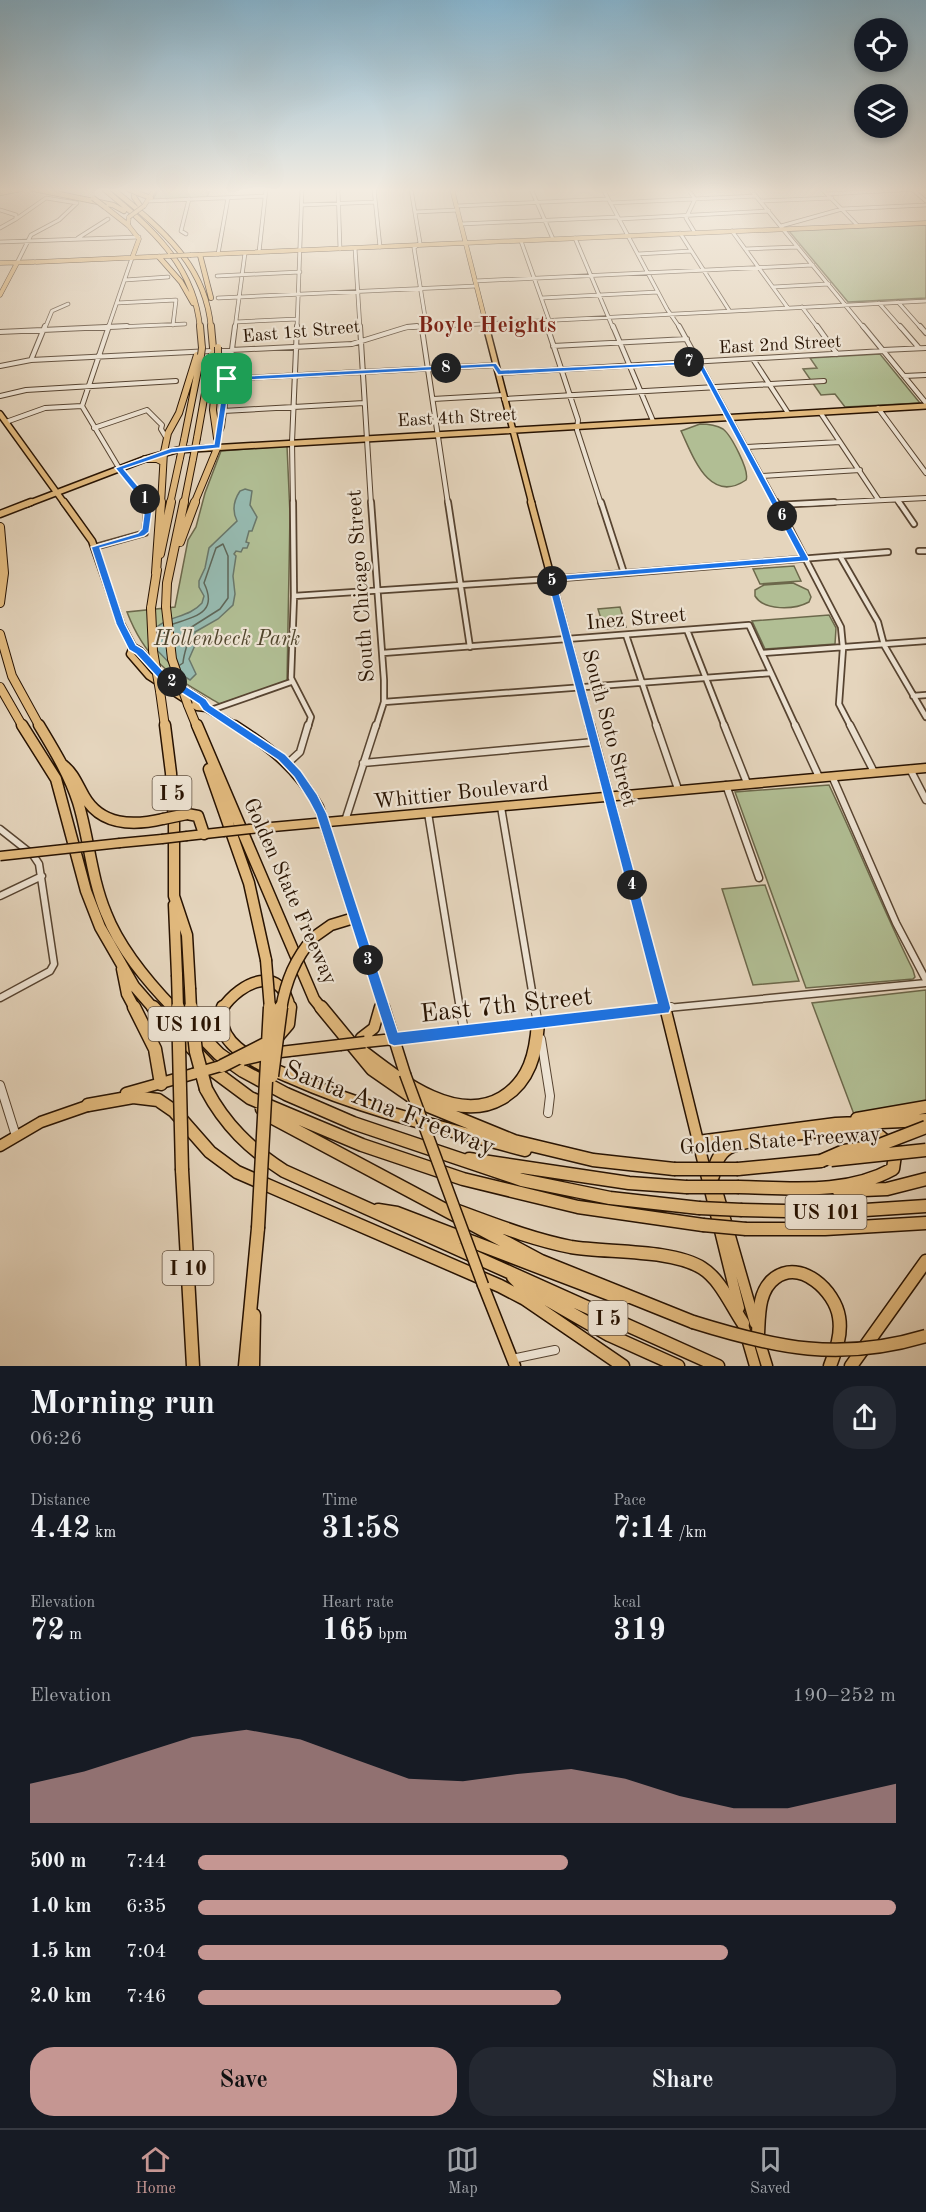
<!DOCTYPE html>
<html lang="en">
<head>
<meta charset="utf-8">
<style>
	:root { --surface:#171b24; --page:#242831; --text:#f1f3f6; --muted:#9ea1a6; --line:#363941; --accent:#c59692 }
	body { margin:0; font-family:"Old Standard TT",serif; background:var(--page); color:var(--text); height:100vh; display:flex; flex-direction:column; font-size:22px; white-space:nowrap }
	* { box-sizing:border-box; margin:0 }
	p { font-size:20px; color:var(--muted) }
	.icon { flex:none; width:33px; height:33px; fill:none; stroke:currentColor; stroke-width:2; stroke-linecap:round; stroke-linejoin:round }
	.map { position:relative; height:1366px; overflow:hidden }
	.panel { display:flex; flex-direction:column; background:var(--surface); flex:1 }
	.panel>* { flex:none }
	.tools { position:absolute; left:854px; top:18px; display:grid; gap:12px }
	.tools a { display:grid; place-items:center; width:54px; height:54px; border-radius:50%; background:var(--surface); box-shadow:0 3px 9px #0003; font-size:30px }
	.pin { position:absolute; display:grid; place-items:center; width:51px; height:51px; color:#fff; margin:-26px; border-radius:12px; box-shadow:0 3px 9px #0006 }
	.km { position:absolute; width:30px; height:30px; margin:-15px; border-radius:50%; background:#222; color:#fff; font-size:16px; line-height:30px; text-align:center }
	.round { display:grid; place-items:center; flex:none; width:63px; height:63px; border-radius:24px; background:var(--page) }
	.overview { display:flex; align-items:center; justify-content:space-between; height:102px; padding:0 30px }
	h1 { font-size:33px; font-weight:600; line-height:45px }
	.figures { display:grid; grid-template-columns:repeat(3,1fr); gap:9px; height:102px; padding:6px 30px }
	.figures div { display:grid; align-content:center }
	.figures b { font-size:30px; font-weight:600 }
	.figures small { font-size:16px; font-weight:400 }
	.figures p { font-size:16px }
	.chart { height:168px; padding:12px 30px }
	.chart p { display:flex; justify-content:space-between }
	.chart svg { width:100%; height:108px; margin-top:6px; fill:var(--accent); opacity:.7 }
	.primary-button { display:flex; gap:12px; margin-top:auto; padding:12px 30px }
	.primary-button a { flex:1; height:69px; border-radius:24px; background:var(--accent); color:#111; font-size:24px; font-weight:600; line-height:69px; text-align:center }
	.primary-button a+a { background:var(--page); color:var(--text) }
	ul { padding:0 30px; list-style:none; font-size:20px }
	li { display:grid; grid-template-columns:96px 72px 1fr; align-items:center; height:45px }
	li i { height:15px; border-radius:8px; background:var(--accent) }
	.menu { display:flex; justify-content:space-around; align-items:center; height:84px; border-top:2px solid var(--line); background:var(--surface); font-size:16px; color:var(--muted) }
	.menu a { display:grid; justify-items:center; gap:3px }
	.menu .current { color:var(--accent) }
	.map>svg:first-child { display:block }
</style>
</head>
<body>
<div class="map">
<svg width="926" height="1366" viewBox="0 0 926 1366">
	<rect width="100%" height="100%" fill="#e5d5bd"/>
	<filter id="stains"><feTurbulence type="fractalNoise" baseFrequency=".00333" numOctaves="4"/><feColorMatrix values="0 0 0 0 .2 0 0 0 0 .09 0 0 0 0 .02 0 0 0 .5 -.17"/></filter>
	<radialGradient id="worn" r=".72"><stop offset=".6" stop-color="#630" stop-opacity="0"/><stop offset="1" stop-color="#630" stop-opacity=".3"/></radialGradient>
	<path fill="#b1be94" stroke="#6c684b" stroke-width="1.5" d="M158,189H205L206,192H209L207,197L153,200Z
		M926,225V298L848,302L789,231Z
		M880,354L920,403L845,407L835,394L821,395L803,369L817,368L810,358Z
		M700,424C708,424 716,425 723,429C731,435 750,471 746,480C709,505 693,456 681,431Z
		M287,446L290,514L287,681L220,704C173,676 147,664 127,612L175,607L188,540L196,527L205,493L221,451Z
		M794,566L801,581L760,584L753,569Z
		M793,583L808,590L811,597L809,602C794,610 764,611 755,596V590L764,585Z
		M620,607L626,627L604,629L598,609Z
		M829,615L836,628L835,644L765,649L752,621Z
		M829,785C858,846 883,910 913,970L915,977L913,979L806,988L735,792Z
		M765,885L799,981L753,985L722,889Z
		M926,990V1105L855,1117L812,1003Z"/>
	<path fill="#96b9af" stroke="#6a776a" stroke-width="1.5" d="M245,489L252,491L250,505L257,517L252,531H249L246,542L249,543L247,548H243L241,552L236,551L234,554L236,556L233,576L235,594L233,605L218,619L195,632L196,643L189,659L196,674L190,680L179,673L153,646L152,632C165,615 188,619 202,603L204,596L199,587V581L205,568L209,548L237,521C232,511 234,500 240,491Z"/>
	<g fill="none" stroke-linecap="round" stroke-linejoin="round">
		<path stroke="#5f6658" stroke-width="1.5" d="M173,624C197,616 218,612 204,583L216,548L223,544L228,556V598L220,609L190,628C190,641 184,650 183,663L180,665"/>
		<g stroke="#574431" stroke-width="4.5">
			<path id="minor-far4" d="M338,189L340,249
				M374,189L380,247
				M411,189L420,243L414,248L426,323L423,328
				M452,189H463
				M531,189L553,239
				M603,189L667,309L680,328
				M688,189L695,199L686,218L695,233
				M750,189L864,328
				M822,189L858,226
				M913,190L926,201
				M827,194L918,189
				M149,201L265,196
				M761,201L832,198
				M610,203L756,196
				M302,205L375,202
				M457,206L608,199
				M0,210L16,215V219L0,228
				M415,212L458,210
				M16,219L46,198L77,203L59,220L31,235L17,263
				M619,219L769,211
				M461,224L618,217
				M781,226L842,209L926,205
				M732,231L788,308
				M680,233L729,310
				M186,234L181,231L189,199
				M78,238L108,219
				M575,238L613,328
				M521,241L549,320
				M0,242L139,237
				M355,248L360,328
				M745,249L798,247
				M259,252L266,189
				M218,254L228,198
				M638,254L691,251
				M217,276L300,272
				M125,280L168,277
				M475,281L813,265
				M773,287L829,284
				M218,298L476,286
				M542,298L658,292
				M898,302L921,328
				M117,303L176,300L173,325
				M879,303L901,328
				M802,307L818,328
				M545,320L548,328
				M236,322L297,319
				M45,328L52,311L68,304
				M93,328L185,324
				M108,328L132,258
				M235,328L245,253
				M297,328L302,189
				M404,328L926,301"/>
		</g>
		<g stroke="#574431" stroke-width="6">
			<path id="minor-far3" d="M109,326L82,406L119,468L149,504
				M360,326L371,504
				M424,326L422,329L448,504
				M547,326L578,420L577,430L601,504
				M613,326L653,421
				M679,326L777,504
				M817,326L837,354
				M863,326L926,403
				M900,326L919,348
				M920,326L926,333
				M0,332L127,326
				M553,346L687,339
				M883,350L926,348
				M753,359L788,413
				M31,360L45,326
				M0,366L31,360L352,344L407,327L417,326
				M498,373L884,351
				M904,376L926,375
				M227,379L496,365
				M0,396L26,390L176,381
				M433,399L503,395
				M504,399L824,381
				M878,408L926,473
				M223,411L364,403
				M820,412L878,499
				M6,422L45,408L82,406
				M94,428L147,410L162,425L161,429L167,439
				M217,438L222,427L235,326
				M747,447L840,442
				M762,476L860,470
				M897,500L900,504
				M293,504L292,442L297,326
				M803,504L926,498"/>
		</g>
		<g stroke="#574431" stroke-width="8">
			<path id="minor-far2" d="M293,502L294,596L291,678L311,717L308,727
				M371,502L384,680V702L376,727
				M448,502L470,647
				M601,502L624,573
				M776,502L841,627L843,648L839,704L851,727
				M899,502L914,524
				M777,505L834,502
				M95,547L145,533L148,502
				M919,551H926
				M840,556L878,622L884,645L926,717
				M294,596L551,579L888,552
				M687,630L725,727
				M626,635L657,727
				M383,653L749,625L796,727
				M763,653L926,641
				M913,696L926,695
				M384,702L771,673
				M211,710L291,682"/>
		</g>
		<g stroke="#574431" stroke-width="9">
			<path id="minor-far1" d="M656,725L678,789
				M724,725L747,783
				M795,725L819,777
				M850,725L874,772
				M288,763L300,752L308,725
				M363,763L594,742
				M910,769L926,800
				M832,776L896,923L926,980
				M726,785L759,878
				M501,807L535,1009
				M428,813L460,1009
				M345,821L376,725
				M0,829L33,855L39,864L54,964L50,971L0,998
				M0,896L42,876
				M657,1009L926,983"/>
		</g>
		<g stroke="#574431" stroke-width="10">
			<path id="minor" d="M460,1007L464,1031
				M535,1007L538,1024
				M394,1039L671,1007
				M541,1039L550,1096L548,1113
				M0,1085L16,1136
				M512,1359L555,1350"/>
		</g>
		<g stroke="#281302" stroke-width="5">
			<path id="major-far4" d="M452,189L487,328
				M144,206L155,189
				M129,217L128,225L139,239L132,258
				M191,255L926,223
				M36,262L170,256
				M0,263L34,262
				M0,295L17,263"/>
		</g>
		<g stroke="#281302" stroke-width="8">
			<path id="major-far3" d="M486,326L532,504
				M0,414L65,504
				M27,504L145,459L177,450L926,406"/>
		</g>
		<g stroke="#281302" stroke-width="9">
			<path id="major-far2" d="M64,502L92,541L121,624L133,647L140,651L161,675L203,701L206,708L238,727
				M531,502L591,727
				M0,514L31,502
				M133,647L130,654L149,676L197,707L206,708"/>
		</g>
		<g stroke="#281302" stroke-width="11">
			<path id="major-far1" d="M235,725C272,749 297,768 319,807L384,1009
				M590,725L665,1009
				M250,829L926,768
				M187,836L223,832
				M120,843L162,839
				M380,1009L381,1002"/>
		</g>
		<g stroke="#281302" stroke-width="13">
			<path id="major" d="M384,1007L405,1074
				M665,1007L739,1308
				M361,1038L374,1028L380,1007
				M365,1042L394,1039
				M272,1053L340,1045
				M126,1093L193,1074
				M0,1146L41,1122L90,1105
				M715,1184L755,1323
				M483,1285L515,1366
				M742,1321L755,1366
				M759,1340L767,1366"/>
		</g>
		<g stroke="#281302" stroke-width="6">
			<path id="highway-far4" d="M34,189L113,205L124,211
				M104,189C150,227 194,264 200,328
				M113,189C159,227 206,264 211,328
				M135,189L134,197L141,207
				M0,193L20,189
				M140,194L151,198
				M105,207L128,225
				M200,255L211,298
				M159,257L181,282L193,303"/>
		</g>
		<g stroke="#281302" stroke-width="8">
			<path id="highway-far3" d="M200,326L202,348
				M211,326L213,348
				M197,438L212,354
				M217,438L213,410L218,354
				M184,440L201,355
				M145,459H157L163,462
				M161,504L164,452L168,433L179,413L197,355
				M170,504L180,458
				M184,504L193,459
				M194,504L218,446"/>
		</g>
		<g stroke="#281302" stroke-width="10">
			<path id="highway-far2" d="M0,527L4,573L0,603
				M180,542L195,502
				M160,554L171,502
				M156,573L161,502
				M166,607L167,583L184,502
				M151,608L157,570
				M0,634L12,676L40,727
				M0,687L23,727
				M160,691L165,727
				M188,705L197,727"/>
		</g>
		<g stroke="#281302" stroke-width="13">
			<path id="highway-far1" d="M22,725L56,779L86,891L100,927L134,986L154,1009
				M39,725C54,750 69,774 78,802C89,838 91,877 106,913C120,949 147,981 174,1009
				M165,725L171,773L174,823V896L187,935L190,988
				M197,725L314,999L322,1009
				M63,765C74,774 77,784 84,796C101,826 133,826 163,819
				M209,769L249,883L266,960
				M187,814L198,816L204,834
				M174,905L177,975
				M314,937L331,925L354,918
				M122,969L127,994L135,1009
				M222,1009C241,981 282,963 290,1009"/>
		</g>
		<g stroke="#281302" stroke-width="15">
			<path id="highway" d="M134,1007L155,1049L161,1084
				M153,1007L215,1072L250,1098L362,1145L463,1179L578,1207L703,1225
				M173,1007L219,1054L243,1071L286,1094L353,1123L522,1180L610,1198L699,1208
				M223,1007C218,1023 224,1037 237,1048C253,1062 274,1070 293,1078C367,1111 448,1129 525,1150
				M321,1007L372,1069L421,1103L514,1141L593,1160L674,1169
				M276,1038L288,1024L290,1007
				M359,1049C396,1077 454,1126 502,1098C530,1081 536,1053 538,1023
				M206,1089C225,1125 250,1149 284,1171L718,1366
				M88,1105L133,1097L158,1100L174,1111L210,1152L237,1172L500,1286L525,1299L623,1366
				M262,1109L271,1117L541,1261L693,1322
				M857,1119L926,1107
				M698,1142L836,1124L926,1120
				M469,1159L629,1183L686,1187
				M738,1169L821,1161
				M182,1170L193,1366
				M713,1176C715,1165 718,1154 728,1148C744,1138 851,1125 869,1131C883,1136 887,1143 895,1155L893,1169C846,1195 791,1188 739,1187
				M839,1191L887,1189L926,1179
				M452,1209C491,1223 530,1239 571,1247C607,1253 672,1249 702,1268C720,1279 731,1305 743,1323
				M378,1210L397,1213L622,1299
				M742,1210L835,1212L926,1206
				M746,1229H825L926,1223
				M513,1277L520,1284L609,1335L678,1366
				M758,1334C759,1316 758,1290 775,1278C801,1259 835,1291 839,1317C842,1334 836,1350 830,1366
				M245,1366L258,1228
				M253,1366L254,1315
				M851,1366L926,1261"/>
		</g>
		<use href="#minor-far4" stroke="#eee4d4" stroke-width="3"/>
		<use href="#minor-far3" stroke="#eee4d4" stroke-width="4"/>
		<use href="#minor-far2" stroke="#eee4d4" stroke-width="4.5"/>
		<use href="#minor-far1" stroke="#eee4d4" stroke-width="6"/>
		<use href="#minor" stroke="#eee4d4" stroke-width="8"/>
		<use href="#major-far4" stroke="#e2ba7e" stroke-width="4"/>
		<use href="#major-far3" stroke="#e2ba7e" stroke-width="5"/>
		<use href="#major-far2" stroke="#e2ba7e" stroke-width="6"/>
		<use href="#major-far1" stroke="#e2ba7e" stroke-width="8"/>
		<use href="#major" stroke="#e2ba7e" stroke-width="10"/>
		<use href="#highway-far4" stroke="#e2ba7e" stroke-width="4.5"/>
		<use href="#highway-far3" stroke="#e2ba7e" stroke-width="6"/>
		<use href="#highway-far2" stroke="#e2ba7e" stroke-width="8"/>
		<use href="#highway-far1" stroke="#e2ba7e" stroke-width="10"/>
		<use href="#highway" stroke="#e2ba7e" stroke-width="12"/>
		<g stroke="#281302" stroke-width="5" stroke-linecap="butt">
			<path id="major-bridge-far2" d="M129,217L144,206
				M170,256L191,255"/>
		</g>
		<g stroke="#281302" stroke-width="11" stroke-linecap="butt">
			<path id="major-bridge-far1" d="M223,832L250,829
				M162,839L187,836
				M0,856L120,843"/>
		</g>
		<g stroke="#281302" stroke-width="13" stroke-linecap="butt">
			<path id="major-bridge" d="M340,1045L365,1042
				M243,1060L264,1055
				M193,1074L224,1065
				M405,1074L483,1285"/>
		</g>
		<g stroke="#281302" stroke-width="6" stroke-linecap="butt">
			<path id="highway-bridge-far4" d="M128,189L140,194
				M93,198L105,207"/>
		</g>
		<g stroke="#281302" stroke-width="8" stroke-linecap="butt">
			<path id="highway-bridge-far3" d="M218,347V354
				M201,355L202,348
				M180,458L184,440
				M193,459L197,438"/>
		</g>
		<g stroke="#281302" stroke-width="10" stroke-linecap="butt">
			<path id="highway-bridge-far2" d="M166,607L172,659L188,705
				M151,608L153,651L160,691"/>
		</g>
		<g stroke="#281302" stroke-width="13" stroke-linecap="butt">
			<path id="highway-bridge-far1" d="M163,819L187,814
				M266,960L270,1009
				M177,975L178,1009
				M190,988L191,1009
				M281,1009C286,981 295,958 314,937"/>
		</g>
		<g stroke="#281302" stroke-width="15" stroke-linecap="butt">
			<path id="highway-bridge" d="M178,1007L182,1170
				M191,1007L196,1052L206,1089
				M222,1066L271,1041
				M272,1076L281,1007
				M831,1160L926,1150
				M821,1161L844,1151L877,1146L926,1127
				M674,1169H738
				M686,1187H739
				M699,1208L742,1210
				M703,1225L746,1229
				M258,1228L270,1007
				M693,1322C776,1348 840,1362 926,1336"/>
		</g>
		<use href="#major-bridge-far2" stroke="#e2ba7e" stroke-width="4"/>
		<use href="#major-bridge-far1" stroke="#e2ba7e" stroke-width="8"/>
		<use href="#major-bridge" stroke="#e2ba7e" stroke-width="10"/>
		<use href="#highway-bridge-far4" stroke="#e2ba7e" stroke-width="4.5"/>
		<use href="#highway-bridge-far3" stroke="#e2ba7e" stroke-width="6"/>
		<use href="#highway-bridge-far2" stroke="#e2ba7e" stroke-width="8"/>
		<use href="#highway-bridge-far1" stroke="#e2ba7e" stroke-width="10"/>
		<use href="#highway-bridge" stroke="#e2ba7e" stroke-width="12"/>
	</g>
	<linearGradient id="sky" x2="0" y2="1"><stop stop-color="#87b6d1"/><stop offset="0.5" stop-color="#f3ece1"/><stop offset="1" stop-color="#f3ece1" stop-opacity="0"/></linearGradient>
	<rect width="926" height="380" fill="url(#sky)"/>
	<path fill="#1a73e8" stroke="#fff" stroke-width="1.5" fill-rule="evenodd" d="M701,361L809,559L808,561L556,581L671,1008L669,1013L394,1046L389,1044L316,814L309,801L294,777L278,760L203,710L199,704L158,678L136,654L129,650L116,624L91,547L138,533L142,529L145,505L115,468L171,448L214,444L224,379L227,377L496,363L501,370ZM697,364L799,556L551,576L547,579L657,1003L398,1032L327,814L317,794L301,771L285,754L210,705L206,699L164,672L143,649L136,645L125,624L100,548L144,536L149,532L153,504L124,469L172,453L220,448L230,381L493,367L498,375Z"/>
	<g text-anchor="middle" stroke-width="4.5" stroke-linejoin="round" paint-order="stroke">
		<g font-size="18" fill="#281302" stroke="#eee4d4">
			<text transform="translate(301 331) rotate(-5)" y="6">East 1st Street</text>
			<text transform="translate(780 344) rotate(-3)" y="6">East 2nd Street</text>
			<text transform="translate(457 417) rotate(-3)" y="6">East 4th Street</text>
		</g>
		<g fill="#eee4d4" stroke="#635241" stroke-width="1.5">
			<rect x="152.5" y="776" width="39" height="34" rx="4.5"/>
			<rect x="148.5" y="1007" width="81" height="34" rx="4.5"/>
			<rect x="785.5" y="1195" width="81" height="34" rx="4.5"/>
			<rect x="162.5" y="1251" width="51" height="34" rx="4.5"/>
			<rect x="588.5" y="1301" width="39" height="34" rx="4.5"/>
		</g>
		<g font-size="20" font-weight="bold" fill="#281302">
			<text x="172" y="800">I 5</text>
			<text x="189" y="1031">US 101</text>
			<text x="826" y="1219">US 101</text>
			<text x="188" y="1275">I 10</text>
			<text x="608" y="1325">I 5</text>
		</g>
		<g font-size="21" fill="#281302" stroke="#eee4d4">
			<text transform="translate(360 586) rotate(-94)" y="7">South Chicago Street</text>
			<text transform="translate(636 618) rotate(-5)" y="7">Inez Street</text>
			<text transform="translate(610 728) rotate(75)" y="7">South Soto Street</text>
			<text transform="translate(461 792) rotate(-6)" y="7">Whittier Boulevard</text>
			<text transform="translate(291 891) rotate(66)" y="7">Golden State Freeway</text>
			<text transform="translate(780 1140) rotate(-4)" y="7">Golden State Freeway</text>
		</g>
		<g font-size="21" font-style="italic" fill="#51462e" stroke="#eee4d4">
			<text x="227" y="645">Hollenbeck Park</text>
		</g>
		<g font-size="22" font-weight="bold" fill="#7a1f14" stroke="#eee4d4">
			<text x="487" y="332">Boyle Heights</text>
		</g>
		<g font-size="26" fill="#281302" stroke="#eee4d4">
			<text transform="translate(506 1004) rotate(-6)" y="9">East 7th Street</text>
			<text transform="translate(390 1107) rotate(21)" y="9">Santa Ana Freeway</text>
		</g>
	</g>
	<rect width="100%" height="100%" filter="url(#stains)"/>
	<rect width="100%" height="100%" fill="url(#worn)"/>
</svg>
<div class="tools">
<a><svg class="icon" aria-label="locate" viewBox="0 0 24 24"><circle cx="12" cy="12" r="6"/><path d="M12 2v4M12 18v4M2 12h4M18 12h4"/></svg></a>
<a><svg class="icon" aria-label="layers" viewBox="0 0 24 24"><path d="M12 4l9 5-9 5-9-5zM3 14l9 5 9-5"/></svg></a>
</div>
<div class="pin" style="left:227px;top:379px;background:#1e9e55"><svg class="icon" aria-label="arrive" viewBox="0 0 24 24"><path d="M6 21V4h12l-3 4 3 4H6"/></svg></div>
<b class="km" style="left:145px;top:499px">1</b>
<b class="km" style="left:172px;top:682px">2</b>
<b class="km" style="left:368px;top:960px">3</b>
<b class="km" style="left:632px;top:885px">4</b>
<b class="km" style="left:552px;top:581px">5</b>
<b class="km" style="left:782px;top:516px">6</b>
<b class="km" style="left:689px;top:362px">7</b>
<b class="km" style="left:446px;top:368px">8</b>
</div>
<section class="panel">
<div class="overview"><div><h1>Morning run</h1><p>06:26</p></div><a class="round"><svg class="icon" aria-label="share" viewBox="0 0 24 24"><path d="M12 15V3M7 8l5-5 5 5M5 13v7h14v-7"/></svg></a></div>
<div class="figures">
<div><p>Distance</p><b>4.42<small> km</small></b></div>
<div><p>Time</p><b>31:58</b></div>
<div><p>Pace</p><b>7:14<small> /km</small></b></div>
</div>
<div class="figures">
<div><p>Elevation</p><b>72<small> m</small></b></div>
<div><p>Heart rate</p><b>165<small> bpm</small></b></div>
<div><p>kcal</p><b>319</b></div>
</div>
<div class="chart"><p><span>Elevation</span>190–252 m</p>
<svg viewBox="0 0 160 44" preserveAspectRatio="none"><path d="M0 44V28L10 23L20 16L30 9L40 6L50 10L60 18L70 26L80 27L90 24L100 22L110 26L120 33L130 38L140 38L150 33L160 28V44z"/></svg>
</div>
<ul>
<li><b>500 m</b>7:44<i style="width:53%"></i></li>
<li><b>1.0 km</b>6:35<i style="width:100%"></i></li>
<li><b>1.5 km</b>7:04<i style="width:76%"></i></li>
<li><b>2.0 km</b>7:46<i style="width:52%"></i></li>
</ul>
<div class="primary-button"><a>Save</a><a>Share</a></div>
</section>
<nav class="menu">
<a class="current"><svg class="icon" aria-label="home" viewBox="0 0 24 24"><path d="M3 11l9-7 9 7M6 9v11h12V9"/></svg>Home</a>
<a><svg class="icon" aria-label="map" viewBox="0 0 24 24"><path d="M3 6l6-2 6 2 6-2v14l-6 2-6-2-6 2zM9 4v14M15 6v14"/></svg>Map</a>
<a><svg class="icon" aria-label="saved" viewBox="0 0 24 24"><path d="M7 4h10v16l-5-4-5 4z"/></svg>Saved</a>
</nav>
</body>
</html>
